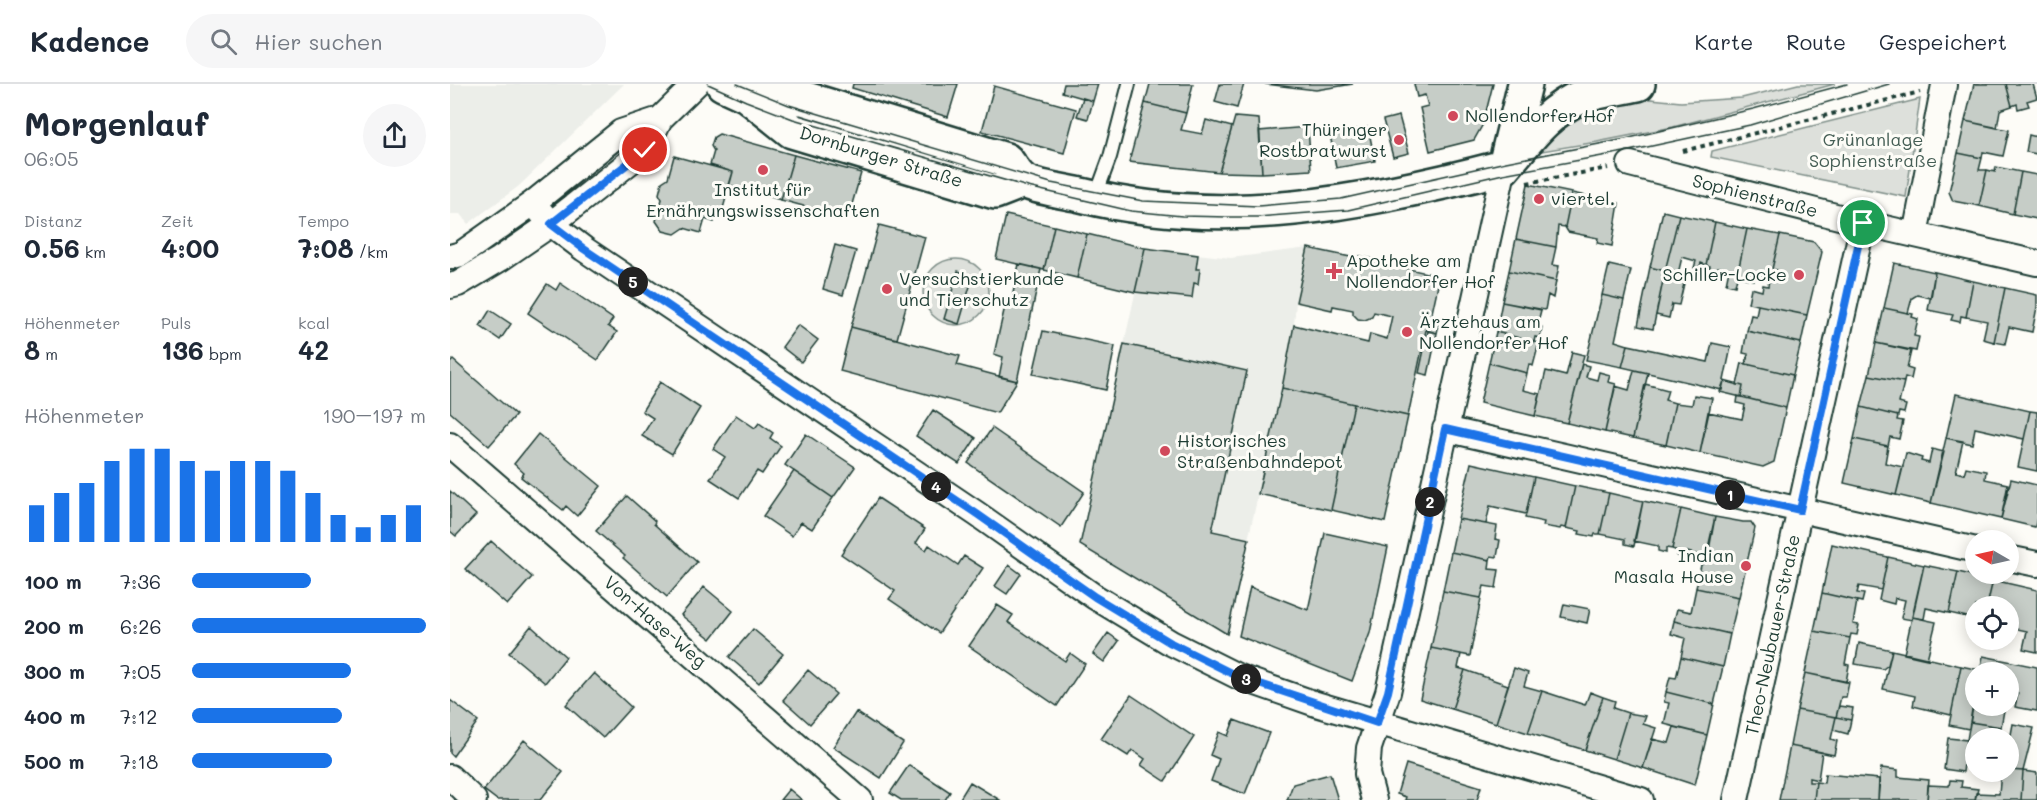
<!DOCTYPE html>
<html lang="de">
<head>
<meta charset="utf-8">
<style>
	:root { --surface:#fff; --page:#f6f6f7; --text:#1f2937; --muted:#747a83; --line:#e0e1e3; --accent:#1a73e8 }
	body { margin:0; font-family:Mali,sans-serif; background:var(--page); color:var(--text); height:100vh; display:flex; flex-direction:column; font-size:22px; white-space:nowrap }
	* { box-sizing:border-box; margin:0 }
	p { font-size:20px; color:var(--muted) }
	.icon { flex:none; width:33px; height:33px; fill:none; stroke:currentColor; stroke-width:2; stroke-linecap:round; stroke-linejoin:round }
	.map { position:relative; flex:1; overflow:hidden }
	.sheet { display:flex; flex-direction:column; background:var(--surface); width:450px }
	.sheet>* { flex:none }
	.needle { width:39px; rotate:279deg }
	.fabs { position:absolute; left:1515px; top:446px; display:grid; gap:12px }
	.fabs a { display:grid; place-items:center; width:54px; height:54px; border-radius:50%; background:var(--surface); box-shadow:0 3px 15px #0003; font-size:30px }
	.pin { position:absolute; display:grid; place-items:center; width:51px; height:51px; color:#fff; margin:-26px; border:3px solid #fff; border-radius:50%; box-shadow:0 2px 6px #0007 }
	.km { position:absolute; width:30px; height:30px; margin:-15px; border-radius:50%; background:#222; color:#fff; font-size:16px; line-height:30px; text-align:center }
	.round { display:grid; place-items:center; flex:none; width:63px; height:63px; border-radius:32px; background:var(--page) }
	.head { display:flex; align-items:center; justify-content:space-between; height:102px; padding:0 24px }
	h1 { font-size:33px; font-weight:800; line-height:45px }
	.figures { display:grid; grid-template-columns:repeat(3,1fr); gap:9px; height:102px; padding:6px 24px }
	.figures div { display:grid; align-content:center }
	.figures b { font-size:26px; font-weight:800 }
	.figures small { font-size:16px; font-weight:400 }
	.figures p { font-size:16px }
	.chart { height:168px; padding:12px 24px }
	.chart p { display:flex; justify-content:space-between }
	.chart svg { width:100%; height:108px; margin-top:6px; stroke:var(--accent); stroke-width:6 }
	ul { padding:0 24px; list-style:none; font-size:20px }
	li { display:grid; grid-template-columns:96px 72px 1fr; align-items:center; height:45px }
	li i { height:15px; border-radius:8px; background:var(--accent) }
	header { display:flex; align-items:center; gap:36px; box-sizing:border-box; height:84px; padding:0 30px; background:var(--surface); border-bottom:2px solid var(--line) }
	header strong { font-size:28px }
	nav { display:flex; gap:33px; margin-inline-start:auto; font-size:21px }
	.search { width:420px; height:54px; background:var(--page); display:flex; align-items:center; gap:15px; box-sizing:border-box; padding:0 21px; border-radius:33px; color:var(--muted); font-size:22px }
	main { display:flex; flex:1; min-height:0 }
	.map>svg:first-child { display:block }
</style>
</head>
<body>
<header>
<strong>Kadence</strong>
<div class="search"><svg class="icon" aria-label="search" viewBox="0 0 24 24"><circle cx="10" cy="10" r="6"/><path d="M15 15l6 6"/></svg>Hier suchen</div>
<nav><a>Karte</a><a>Route</a><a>Gespeichert</a></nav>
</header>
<main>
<section class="sheet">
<div class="head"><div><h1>Morgenlauf</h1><p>06:05</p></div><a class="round"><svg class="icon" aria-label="share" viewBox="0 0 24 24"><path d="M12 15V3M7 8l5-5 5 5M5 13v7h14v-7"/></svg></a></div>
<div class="figures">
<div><p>Distanz</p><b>0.56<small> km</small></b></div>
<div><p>Zeit</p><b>4:00</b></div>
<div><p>Tempo</p><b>7:08<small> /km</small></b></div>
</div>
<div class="figures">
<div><p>Höhenmeter</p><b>8<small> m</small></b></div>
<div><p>Puls</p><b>136<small> bpm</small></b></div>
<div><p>kcal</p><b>42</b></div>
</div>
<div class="chart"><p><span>Höhenmeter</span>190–197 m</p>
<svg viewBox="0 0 160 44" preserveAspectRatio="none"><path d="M5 44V29M15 44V24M25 44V20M35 44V11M45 44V6M55 44V6M65 44V11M75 44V15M85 44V11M95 44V11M105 44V15M115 44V24M125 44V33M135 44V38M145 44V33M155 44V29"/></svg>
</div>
<ul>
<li><b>100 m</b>7:36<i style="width:51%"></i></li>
<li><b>200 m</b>6:26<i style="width:100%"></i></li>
<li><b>300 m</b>7:05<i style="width:68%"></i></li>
<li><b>400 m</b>7:12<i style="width:64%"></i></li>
<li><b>500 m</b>7:18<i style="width:60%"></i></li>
</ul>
</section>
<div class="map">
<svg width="1587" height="716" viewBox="0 0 1587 716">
	<rect width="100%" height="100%" fill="#fdfcf7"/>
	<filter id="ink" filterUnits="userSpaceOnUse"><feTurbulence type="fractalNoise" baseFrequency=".0167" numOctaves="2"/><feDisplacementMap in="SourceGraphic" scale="12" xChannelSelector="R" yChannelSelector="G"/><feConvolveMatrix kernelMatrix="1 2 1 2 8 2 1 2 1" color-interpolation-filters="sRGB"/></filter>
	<g filter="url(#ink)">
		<path fill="#eceee9" d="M0,0H174L69,102L18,140L10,130H0Z
			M695,164L781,174L858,164L846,218L844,241L832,304L777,550L630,461Z"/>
		<path fill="#dde0db" stroke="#7e8e88" stroke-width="1.5" d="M1348,0H1385L1223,43L1147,58L1080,69L1123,26L1191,14L1231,18L1292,14Z
			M1470,15L1456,113L1261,73L1262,67Z
			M187,53V57L103,123L100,120L183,54Z
			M473 208a33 33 0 1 1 66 0a33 33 0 1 1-66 0Z"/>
		<path fill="#c6cdc7" stroke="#1f3d34" stroke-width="1.5" d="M403,0H508L498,33L402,4Z
			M614,0H648L643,17L612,8Z
			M700,0H743L736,29L695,19Z
			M770,0H794L787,24L765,18Z
			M815,0H903L866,6Z
			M964,0H1043L1033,40L1024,56L980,67L970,24L978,22L975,11L967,13Z
			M1524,0H1556L1562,22L1550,26L1547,44L1515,37Z
			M1556,0H1583L1587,14L1577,17L1579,22L1568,25L1567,20L1562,22Z
			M544,2L626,25L614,69L532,47Z
			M633,14L643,17L638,35L627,32Z
			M695,19L736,29L731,46L752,50L756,36L782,43L769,88L679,78Z
			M949,32L959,69L943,73L933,36Z
			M785,33L809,35L812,89L769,88Z
			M1515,37L1559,46L1553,72L1533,68L1532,74L1508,69Z
			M858,43L861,86L812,89L809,47Z
			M918,43L925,77L886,84L880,50Z
			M269,50L344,71L331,116L279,101L283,88L260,81L264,67L261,62L264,53Z
			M1579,51L1587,53V70L1576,68Z
			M1508,69L1532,74L1529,86H1537L1529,122L1503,117L1499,108Z
			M344,71L411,89L398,134L331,116Z
			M224,72L283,88L271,132L266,131L264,138L255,135L251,149L234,144L225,150L213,147L206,137L212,115L209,110L212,98L218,94Z
			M1546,83L1571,88L1563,130L1529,122L1537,86L1545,88Z
			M1571,88L1587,91V135L1563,130Z
			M1078,100L1122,109L1115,143L1108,142L1106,163L1066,155Z
			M1122,109L1169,119L1162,162L1147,159L1148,154L1118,148L1115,143Z
			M1213,127L1229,131L1215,187L1200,183Z
			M556,131L604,142L594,186L546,175Z
			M1229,131L1265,138L1256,181L1251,179L1249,185L1244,184L1246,177L1232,173L1228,190L1215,187Z
			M1265,138L1297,145L1285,202L1276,200L1279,185L1268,183L1267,188L1259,186L1260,182L1256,181Z
			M429,141L475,153L447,255L401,243Z
			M604,142L637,150L627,194L594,186Z
			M1297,145L1330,151L1320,194L1304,191L1303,196L1287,192Z
			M637,150L695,164L685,208L627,194Z
			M1330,151L1364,158L1372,168L1357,231L1298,219L1301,204L1312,207L1313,201L1318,202L1319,196L1324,197L1327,186L1322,185Z
			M1066,155L1106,163L1102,181L1109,182L1106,197L1059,187Z
			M385,161L406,167L393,211L373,205Z
			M695,164L748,171L746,185H750L748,200L744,199L742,214L685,208Z
			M858,164L910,175V172L941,179V181L990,192L980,238L978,237L976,246L958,332L832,304L844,241L918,259L920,250L937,255L942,232L924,228L922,233L915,236L908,235L903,230V226L883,222L882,226L846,218Z
			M1444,179L1485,188L1481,214L1467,211L1462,214L1458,229L1434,224Z
			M569,180L591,185L567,297L549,293L553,273L544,270L556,218L561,219Z
			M1159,181L1181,186L1174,216L1152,211Z
			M1200,183L1215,187L1203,245L1188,242Z
			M508,187L523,192L509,240L494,235Z
			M1059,187L1106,197L1103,214L1098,211L1095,226L1052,218Z
			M1215,187L1236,191L1229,221L1222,220L1219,234L1206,231Z
			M1485,188L1523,197L1516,233L1511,232L1510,238L1501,236L1503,231L1478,226Z
			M1523,197L1555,204L1544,258L1533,255L1537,237L1516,233Z
			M110,199L163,235L158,242L167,248L148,276L78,229L97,200L106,206Z
			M1555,204L1587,211V223L1582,248L1559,243L1555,260L1544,258Z
			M1152,211L1174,216L1165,257L1178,261L1172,283L1136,276Z
			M1052,218L1091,226L1087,242L1092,243L1090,254L1085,253L1084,258L1046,248Z
			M1308,221L1357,231L1351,259L1297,247L1301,231L1306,232Z
			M1434,224L1463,230L1462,233L1468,235L1464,252L1469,253L1466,267L1426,259Z
			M40,226L61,240L50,256L30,242Z
			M978,237L989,240L987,249L976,246Z
			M348,241L368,256L351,278L332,263Z
			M401,243L510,272L507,281L567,297L547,329L390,287Z
			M593,247L665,262L656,306L583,290Z
			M978,247L987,249L978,291L969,289Z
			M1297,247L1351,259L1343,291L1296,280L1298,270L1293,269Z
			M1046,248L1089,259L1083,282L1079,280L1077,289L1039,279Z
			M1262,259L1281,263L1272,306L1172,283L1178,261L1258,278Z
			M1426,259L1461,267L1457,284L1463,286L1461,295L1455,293L1454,298L1419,291Z
			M674,260L797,287L762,447L799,455L777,550L630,461Z
			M1122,268L1134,271L1117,339L1085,332L1096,287L1116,292Z
			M3,276L66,331L39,362L0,328V279Z
			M1039,279L1077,289L1073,306L1090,310L1085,332L1030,319Z
			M1292,279L1343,291L1336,324L1291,313L1293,302L1287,301Z
			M1132,280L1139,282L1136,293L1147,296L1149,288L1160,291L1158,298L1166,300L1155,348L1117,339Z
			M1184,286L1198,289L1183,354L1155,348L1165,302L1179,306Z
			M1419,291L1454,298L1449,319L1456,321L1454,329L1449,328L1448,332L1411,323Z
			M1274,297L1293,302L1291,313L1270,308Z
			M210,298L250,324L222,370L192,352L203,334L192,327Z
			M1195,300L1218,306L1215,316L1225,319L1216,361L1183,354Z
			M832,304L904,320L881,426L808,410Z
			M1506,310L1580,327L1574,355L1525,344L1522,360L1496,354Z
			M1244,311L1262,314L1250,369L1216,361L1225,319L1242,321Z
			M1288,312L1336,324L1324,378L1313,383L1250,369L1258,328L1292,335L1295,321L1287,319Z
			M904,320L958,332L935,438L881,426Z
			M1411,323L1448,332L1447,336L1453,337L1449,355L1440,353L1438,362L1404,355Z
			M483,326L526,354L509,380L466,352Z
			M1580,327L1587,328V387L1568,383Z
			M286,331L305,344L309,339L323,349L320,354L331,362L312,390L307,387L289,414L260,395L275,373L263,365Z
			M542,344L634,408L611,443L518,379Z
			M88,350L151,402L127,432L116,422L113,426L71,393L74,389L64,380Z
			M356,350L405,383L383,414L335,381Z
			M1496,354L1513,357L1506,388L1514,390L1516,383L1536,387L1535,395L1558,400L1551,435L1481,419Z
			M1404,355L1438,362L1435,379L1453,383L1446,411L1394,399Z
			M1482,365L1494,368L1481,419L1446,411L1456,369L1472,374L1471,377L1479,379Z
			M1021,379L1084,393L1076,430L1040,422L1036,440L1008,435Z
			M344,387L383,414L362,445L351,438L342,452L313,432Z
			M1084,393L1125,402L1116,444L1111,443L1110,445L1093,442L1094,438L1075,434Z
			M1561,395L1587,401V433L1585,443L1551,435Z
			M1125,402L1159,409L1150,450H1145L1144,453L1129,450L1130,447L1116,444Z
			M0,407L26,431L6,452L0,447Z
			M1159,409L1193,417L1184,462L1175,460V455L1150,450Z
			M177,412L205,437L204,440L247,478L217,513L173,474L175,472L146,447Z
			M428,414L475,445L466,459L476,466L479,461L508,481L514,472L533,484L489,549L439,515L445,507L391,470Z
			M1193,417L1231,425L1222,465L1216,464V469L1208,467V462L1184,457Z
			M1231,425L1265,433L1256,473L1237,468L1235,474L1227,472L1228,467L1222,465Z
			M1265,433L1293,438H1301L1305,444L1289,513L1246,504L1251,481L1257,477Z
			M1008,435L1047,442L1045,455L1050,456L1047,473L1041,472L1040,476L1001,468Z
			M875,449L938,463L920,549L902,597L789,552L800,503L858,526Z
			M41,457L82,493L57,521L15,485Z
			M1382,460L1438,473L1431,506L1409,502L1407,509L1414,510L1412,518L1372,509Z
			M1001,468L1040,476L1039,485L1049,486L1046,504L1034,502L1031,514L993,507Z
			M1438,473L1474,481L1462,536L1451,534L1455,516L1445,514L1444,520L1429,516Z
			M559,481L571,490L557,510L545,502Z
			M1474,481L1508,488L1499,529L1476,524L1474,535L1462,533Z
			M1508,488L1543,496L1537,522H1526V535L1499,529Z
			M1543,496L1587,506V568L1573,565L1577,547L1558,543V522H1537Z
			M254,503L283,527L261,555L231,531Z
			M1246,504L1289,513L1280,550L1224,537L1227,525L1241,528Z
			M993,507L1031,514L1020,572L981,564Z
			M1372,509L1407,517L1403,540L1409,541L1407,551L1401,550L1400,554L1364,547Z
			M1114,520L1140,525L1137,539L1111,533Z
			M547,521L563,531L558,538L615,577L620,569L635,580L607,622L519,562Z
			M1462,533L1486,538L1477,575L1454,570Z
			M1224,537L1280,550L1273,583L1231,573L1235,554L1221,550Z
			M81,542L116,573L95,599L59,569Z
			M303,545L333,570L309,599L279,573Z
			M1364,547L1400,554L1395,580L1399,581L1396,598L1355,589Z
			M658,549L669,557L654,578L643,570Z
			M1409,559L1442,566L1438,581L1433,585L1405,580Z
			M981,564L1011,570L1008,584L1015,586L1002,625L970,615Z
			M1442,566L1511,582L1501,631L1463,622L1465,612L1433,605Z
			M1533,572L1587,583V627L1565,623L1568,609L1558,607V588H1530Z
			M1231,573L1273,583L1264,620L1216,608L1220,593L1226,594Z
			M1511,582L1530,586V588H1526V607L1519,645L1499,641Z
			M1064,584L1078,589L1074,602L1092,607L1078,649L1046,639Z
			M358,586L386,610L360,640L333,616Z
			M1015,586L1058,601L1046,639L1002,625Z
			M144,589L181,623L153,654L116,621Z
			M1355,589L1399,598L1396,613H1391L1386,633L1347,626Z
			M1092,607L1135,621L1140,608L1153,613L1135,666L1078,649Z
			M1216,608L1264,620L1257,651L1214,640L1219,619L1214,618Z
			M681,611L744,653L715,697L691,681L695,675L682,666L678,672L651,655Z
			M1153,613L1165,617L1163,624L1178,629L1164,675L1135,666Z
			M1524,614H1526V621H1555L1551,643L1520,638Z
			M0,616L28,637L3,672L0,669Z
			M1389,622L1403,624L1401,636L1386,633Z
			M1347,626L1386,633L1381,655L1387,657L1384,671L1340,662Z
			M406,628L453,659L431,694L383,663Z
			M1178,629L1196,632L1193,640L1206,644L1193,684L1164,675Z
			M1386,633L1401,636L1398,650L1383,646Z
			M784,636L819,649L795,710L761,697L769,675L760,671L769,648L778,652Z
			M1520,638L1551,643L1550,654H1526V657L1517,656Z
			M1563,640L1584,644L1573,687L1558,686V666Z
			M1224,643L1257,651L1245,701L1193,684L1202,655L1219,659Z
			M1498,654L1517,656L1513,688L1494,685Z
			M74,656L113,688L90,716H47L34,706Z
			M1340,662L1372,668L1368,696L1359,694V698H1366L1364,716H1329Z
			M956,680L1031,703L1027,716H955L956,713L947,710Z
			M459,681L500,708L495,716H451L440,709Z
			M1431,684L1448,686V693L1479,696L1477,716H1428Z
			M1558,686L1573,687L1571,716H1525L1526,709L1549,710L1551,687Z
			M1573,687L1587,689V716H1571Z
			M880,690L888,716H837L843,700Z
			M1375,690L1429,695L1428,716H1364L1366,698L1374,699Z
			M1500,696L1512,697L1511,703L1528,705L1525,716H1477L1478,701L1499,702Z
			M520,698L550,716H509Z
			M339,705L352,716H330Z"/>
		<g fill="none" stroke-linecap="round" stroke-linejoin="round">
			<g stroke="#1f3d34" stroke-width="16">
				<path id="lane" d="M645,114L660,73L679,0"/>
			</g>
			<g stroke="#1f3d34" stroke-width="28">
				<path id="street" d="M1180,80L1413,139L1587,179
					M83,119L101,140L134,165L527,430L645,513L721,559L789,593L866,620L1191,716
					M1465,151L1494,1
					M0,173L11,170L83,119L171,48L210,35
					M0,202L8,200L50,175L101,140L195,66L210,35L246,0
					M995,345L1526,466
					M0,361L410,716
					M1558,474L1587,480
					M0,693L24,716
					M924,716L917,690L919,664L938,608L1054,83
					M1286,716L1413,139"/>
			</g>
			<g stroke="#1f3d34" stroke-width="38">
				<path id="secondary" d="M273,0L297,11L342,47L545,108L573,97
					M297,11L353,14L556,76C561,82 567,93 574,97C584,103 618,108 631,111C772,147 917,119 1054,83
					M1057,74L1075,0
					M1054,83C1077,56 1098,26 1133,12C1150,6 1170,4 1188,0"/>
			</g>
			<path stroke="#1f3d34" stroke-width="4" stroke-dasharray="4.5 4.5" stroke-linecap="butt" d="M1233,67L1470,8
				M1077,99L1158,84"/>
			<use href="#lane" stroke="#fdfcf7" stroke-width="12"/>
			<use href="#street" stroke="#fdfcf7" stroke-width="24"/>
			<use href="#secondary" stroke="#fdfcf7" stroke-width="33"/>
			<path stroke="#1f3d34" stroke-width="1.5" d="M258,0L296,17L343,35L578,103L681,127L732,132L779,133H808L898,126L1053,90L1174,68L1300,41L1439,0
				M287,0L339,21L601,99L693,117L808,122L891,115L1056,78L1175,55L1303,25L1397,0"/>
		</g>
	</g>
	<g fill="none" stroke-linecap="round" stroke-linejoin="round" filter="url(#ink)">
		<g stroke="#fff" stroke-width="12">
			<path id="route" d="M195,66L101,140L134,165L527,430L645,513L721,559L789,593L927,639L938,608L995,345L1350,426L1413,139"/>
		</g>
		<use href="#route" stroke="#1a73e8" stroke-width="8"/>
	</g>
	<g fill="#d1495b" stroke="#fdfcf7" stroke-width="2">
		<circle cx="1003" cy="32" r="6"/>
		<circle cx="949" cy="56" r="6"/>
		<circle cx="313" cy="86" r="6"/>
		<circle cx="1089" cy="115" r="6"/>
		<path d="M881 178h6v6h6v6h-6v6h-6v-6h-6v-6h6z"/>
		<circle cx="1349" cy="191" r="6"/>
		<circle cx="437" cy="205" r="6"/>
		<circle cx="957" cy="248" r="6"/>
		<circle cx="715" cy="367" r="6"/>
		<circle cx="1296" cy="482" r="6"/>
	</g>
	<g text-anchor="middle" stroke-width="6" stroke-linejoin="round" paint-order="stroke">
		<g font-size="18" fill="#1f3d34" stroke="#fdfcf7" text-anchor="start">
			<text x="1015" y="38">Nollendorfer Hof</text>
			<text x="937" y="52" text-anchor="end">Thüringer<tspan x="937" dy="21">Rostbratwurst</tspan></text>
			<text x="313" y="112" text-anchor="middle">Institut für<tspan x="313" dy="21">Ernährungswissenschaften</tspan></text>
			<text x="1101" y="121">viertel.</text>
			<text x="896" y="183">Apotheke am<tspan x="896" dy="21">Nollendorfer Hof</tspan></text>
			<text x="1337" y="197" text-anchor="end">Schiller-Locke</text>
			<text x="449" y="201">Versuchstierkunde<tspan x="449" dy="21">und Tierschutz</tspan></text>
			<text x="969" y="244">Ärztehaus am<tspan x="969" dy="21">Nollendorfer Hof</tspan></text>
			<text x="727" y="363">Historisches<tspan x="727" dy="21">Straßenbahndepot</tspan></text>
			<text x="1284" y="478" text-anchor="end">Indian<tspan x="1284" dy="21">Masala House</tspan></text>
		</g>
		<g font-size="18" fill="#455e55" stroke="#fdfcf7">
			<text x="1423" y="62">Grünanlage<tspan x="1423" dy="21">Sophienstraße</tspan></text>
		</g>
		<g font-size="18" fill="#1f3d34" stroke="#fdfcf7">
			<text transform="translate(431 73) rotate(17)" y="6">Dornburger Straße</text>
			<text transform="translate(1305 112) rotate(14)" y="6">Sophienstraße</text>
			<text transform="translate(205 538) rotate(41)" y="6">Von-Hase-Weg</text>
			<text transform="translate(1323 551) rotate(-78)" y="6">Theo-Neubauer-Straße</text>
		</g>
	</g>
</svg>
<div class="fabs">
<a><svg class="needle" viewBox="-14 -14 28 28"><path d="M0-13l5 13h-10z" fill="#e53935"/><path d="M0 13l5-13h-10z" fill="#747a83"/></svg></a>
<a><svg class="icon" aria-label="locate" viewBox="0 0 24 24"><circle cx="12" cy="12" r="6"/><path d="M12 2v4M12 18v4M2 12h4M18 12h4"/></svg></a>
<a>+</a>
<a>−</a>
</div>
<div class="pin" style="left:1413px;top:139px;background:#1e9e55"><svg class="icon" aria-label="arrive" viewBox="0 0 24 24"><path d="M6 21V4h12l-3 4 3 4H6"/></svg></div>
<div class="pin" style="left:195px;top:66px;background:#d93025"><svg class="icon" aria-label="check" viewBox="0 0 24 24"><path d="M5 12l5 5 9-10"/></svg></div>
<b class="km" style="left:1280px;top:411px">1</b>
<b class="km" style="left:980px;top:418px">2</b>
<b class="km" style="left:796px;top:595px">3</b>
<b class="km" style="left:486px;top:403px">4</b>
<b class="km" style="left:183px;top:198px">5</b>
</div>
</main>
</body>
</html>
